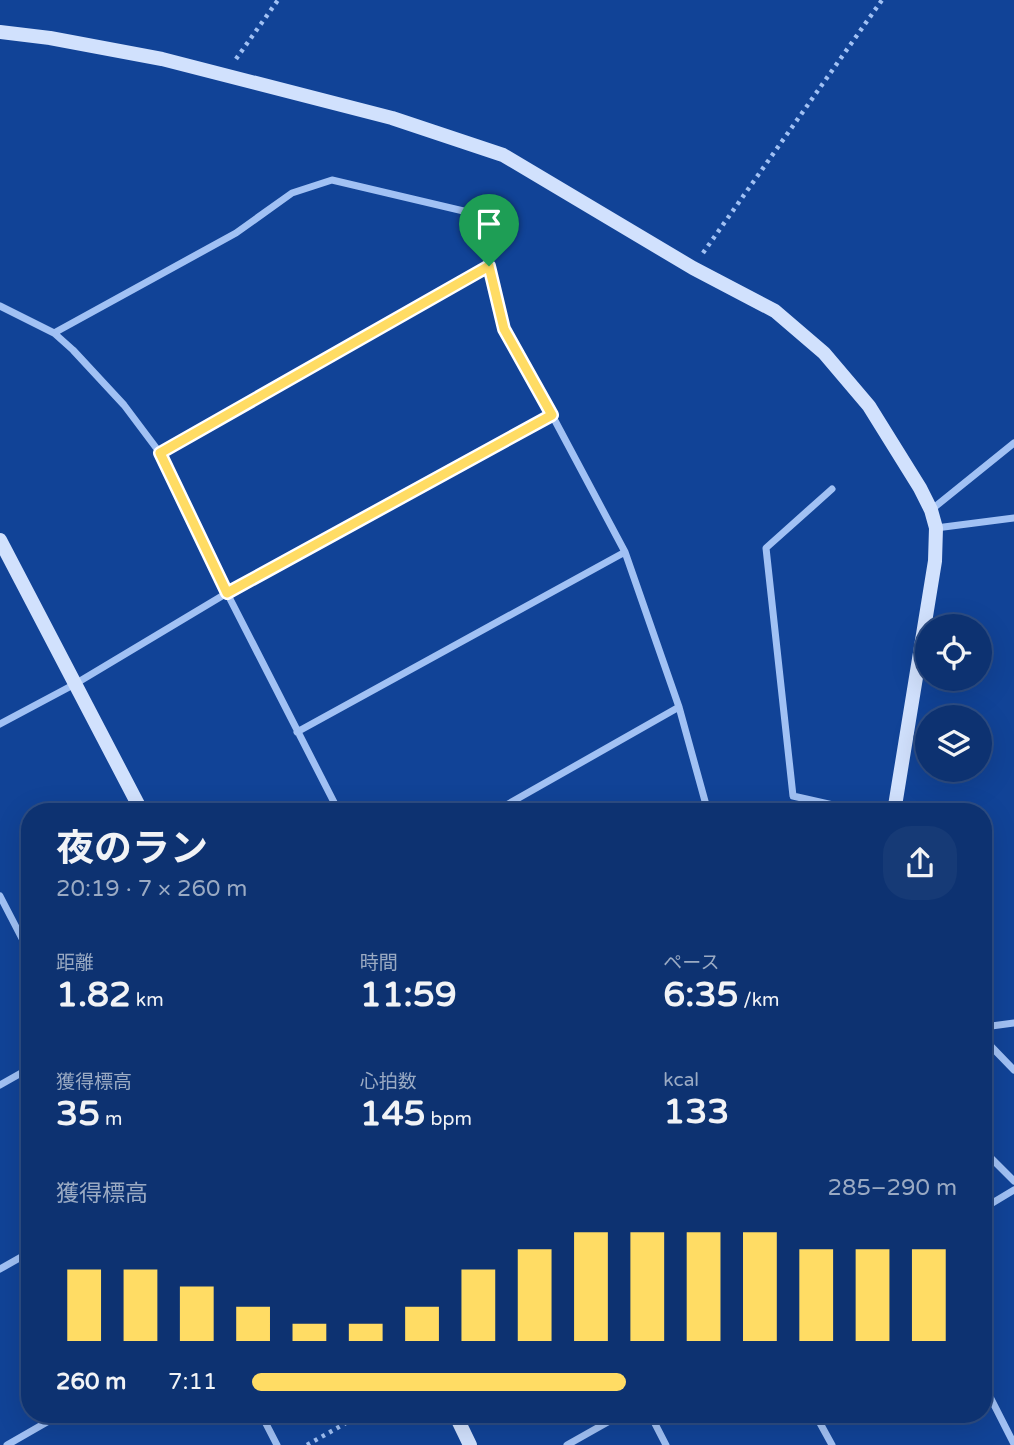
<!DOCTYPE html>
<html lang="ja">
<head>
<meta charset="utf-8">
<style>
	:root { --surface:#0d3271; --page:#163a76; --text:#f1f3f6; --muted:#9aaac3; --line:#2d4d84; --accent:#ffdc64 }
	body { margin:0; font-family:"Varela Round","Noto Sans JP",sans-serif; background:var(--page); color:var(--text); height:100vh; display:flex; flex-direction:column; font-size:26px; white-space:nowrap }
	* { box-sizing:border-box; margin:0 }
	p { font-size:23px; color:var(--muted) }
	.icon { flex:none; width:38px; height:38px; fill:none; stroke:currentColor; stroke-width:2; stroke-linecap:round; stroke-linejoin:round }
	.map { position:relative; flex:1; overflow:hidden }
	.drawer { position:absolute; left:21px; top:803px; width:971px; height:620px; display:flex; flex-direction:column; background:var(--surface); border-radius:28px; box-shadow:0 7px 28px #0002,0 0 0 2px var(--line) }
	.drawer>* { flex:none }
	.tools { position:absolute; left:915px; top:614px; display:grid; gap:14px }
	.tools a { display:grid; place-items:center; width:77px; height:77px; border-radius:50%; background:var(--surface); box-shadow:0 7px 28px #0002,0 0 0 2px var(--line); font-size:35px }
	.pin { position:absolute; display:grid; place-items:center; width:60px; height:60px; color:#fff; margin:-72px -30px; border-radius:50% 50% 50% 0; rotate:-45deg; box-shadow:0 0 7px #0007 }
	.pin .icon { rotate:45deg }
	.round { display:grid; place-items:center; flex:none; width:74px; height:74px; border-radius:28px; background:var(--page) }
	.overview { display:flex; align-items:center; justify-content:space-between; height:119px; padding:0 35px }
	h1 { font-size:38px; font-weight:700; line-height:52px }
	.metrics { display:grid; grid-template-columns:repeat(3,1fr); gap:10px; height:119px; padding:7px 35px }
	.metrics div { display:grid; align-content:center }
	.metrics b { font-size:35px; font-weight:700 }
	.metrics small { font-size:19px; font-weight:400 }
	.metrics p { font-size:19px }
	.chart { height:196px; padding:14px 35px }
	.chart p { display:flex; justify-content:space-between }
	.chart svg { width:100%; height:126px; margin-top:7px; stroke:var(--accent); stroke-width:6 }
	ul { padding:0 35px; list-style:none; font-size:23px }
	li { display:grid; grid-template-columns:112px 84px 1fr; align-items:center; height:52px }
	li i { height:18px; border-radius:9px; background:var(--accent) }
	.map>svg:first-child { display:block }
</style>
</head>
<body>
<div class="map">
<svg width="1014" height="1445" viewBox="0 0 1014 1445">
	<rect width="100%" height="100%" fill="#114397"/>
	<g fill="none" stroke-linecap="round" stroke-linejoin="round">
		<path stroke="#a1c1f4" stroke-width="4.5" stroke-dasharray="3.5 5" stroke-linecap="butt" d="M236,59L278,0
			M703,253L882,0
			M307,1445L362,1414"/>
		<path stroke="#a1c1f4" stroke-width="7" d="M0,306L54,333L73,350L124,405L160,453L227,593L339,812
			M552,415L625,552L679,707L708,812
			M160,453L489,266
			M832,489L766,548L793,796L864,812
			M931,510L1014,443
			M936,528L1014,518
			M0,724L75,684L227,593L552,415L504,329L489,266L472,213L332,180L292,193L236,233L54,333
			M297,732L625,552
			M494,812L679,707
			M0,896L30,954
			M984,1027L1014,1023
			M984,1039L1014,1070
			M0,1085L30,1068
			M984,1151L1014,1181
			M984,1208L1014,1190
			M0,1269L30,1252
			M984,1385L1014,1444
			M261,1414L277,1445
			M650,1414L666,1445
			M815,1414L832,1445
			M7,1445L61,1414
			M567,1445L622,1414"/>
		<path stroke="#d1e1fd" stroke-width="14" d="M0,32L50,38L162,59L392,118L503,155L693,268L775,311L824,353L869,406L920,488L931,510L936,528L935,561L894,812
			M0,540L142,812
			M455,1414L470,1445"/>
	</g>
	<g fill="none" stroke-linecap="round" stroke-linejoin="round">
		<g stroke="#fff" stroke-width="14">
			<path id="route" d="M489,266L504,329L552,415L227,593L160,453Z"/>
		</g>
		<use href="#route" stroke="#ffdc64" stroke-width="9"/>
	</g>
</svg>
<div class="tools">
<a><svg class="icon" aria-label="locate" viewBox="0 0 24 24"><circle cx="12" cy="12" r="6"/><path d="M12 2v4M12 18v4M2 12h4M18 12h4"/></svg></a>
<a><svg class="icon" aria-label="layers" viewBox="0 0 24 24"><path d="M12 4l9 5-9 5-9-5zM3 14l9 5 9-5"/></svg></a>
</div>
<div class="pin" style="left:489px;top:266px;background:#1e9e55"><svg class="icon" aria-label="arrive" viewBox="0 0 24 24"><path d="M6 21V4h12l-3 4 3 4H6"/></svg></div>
<section class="drawer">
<div class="overview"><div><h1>夜のラン</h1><p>20:19 · 7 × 260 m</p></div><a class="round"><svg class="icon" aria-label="share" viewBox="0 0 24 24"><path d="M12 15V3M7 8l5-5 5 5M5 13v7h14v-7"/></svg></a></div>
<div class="metrics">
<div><p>距離</p><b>1.82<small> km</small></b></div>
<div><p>時間</p><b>11:59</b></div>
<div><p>ペース</p><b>6:35<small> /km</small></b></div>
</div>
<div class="metrics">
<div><p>獲得標高</p><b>35<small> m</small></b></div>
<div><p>心拍数</p><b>145<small> bpm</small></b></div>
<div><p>kcal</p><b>133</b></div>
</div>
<div class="chart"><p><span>獲得標高</span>285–290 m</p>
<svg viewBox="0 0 160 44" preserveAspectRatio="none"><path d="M5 44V19M15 44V19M25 44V25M35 44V32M45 44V38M55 44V38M65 44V32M75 44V19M85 44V12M95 44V6M105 44V6M115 44V6M125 44V6M135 44V12M145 44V12M155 44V12"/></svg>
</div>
<ul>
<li><b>260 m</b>7:11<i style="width:53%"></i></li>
</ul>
</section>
</div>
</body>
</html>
